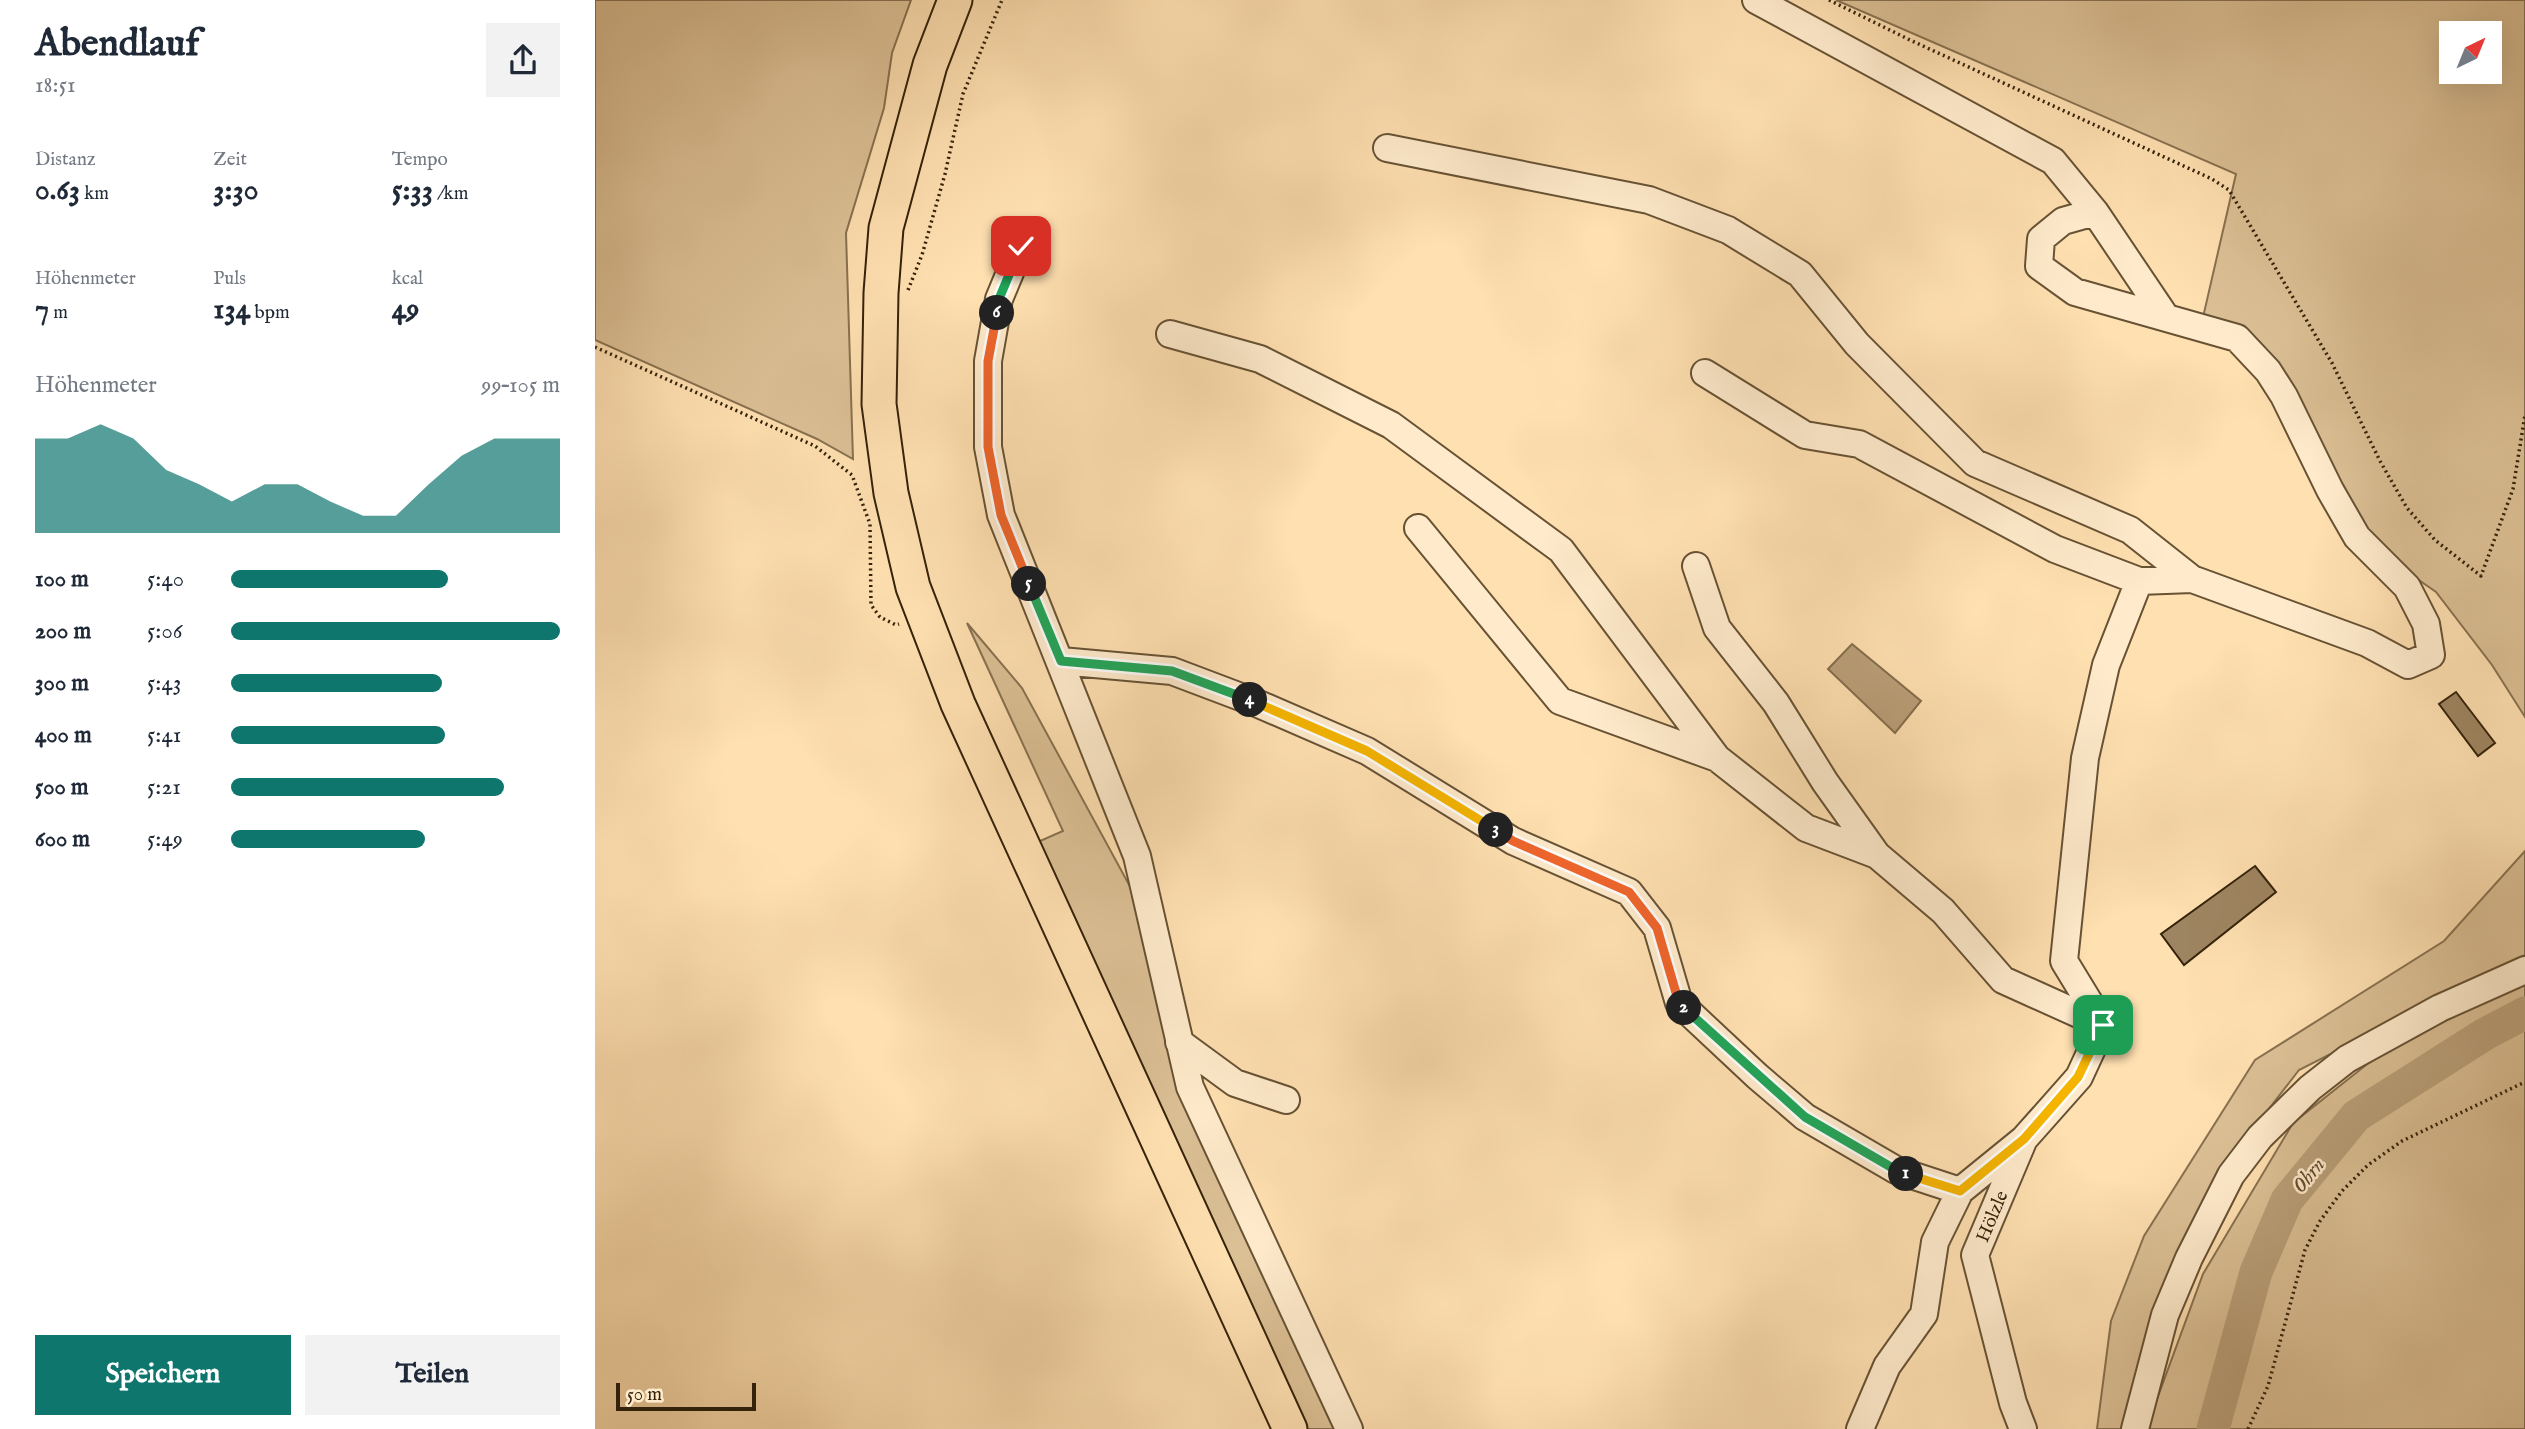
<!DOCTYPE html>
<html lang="de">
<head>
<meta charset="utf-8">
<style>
	:root { --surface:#fff; --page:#f2f2f3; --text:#1f2937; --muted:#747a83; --accent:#0f766e }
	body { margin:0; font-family:"IM FELL English",serif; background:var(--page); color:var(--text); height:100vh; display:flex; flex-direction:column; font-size:26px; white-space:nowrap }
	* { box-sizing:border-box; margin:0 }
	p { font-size:23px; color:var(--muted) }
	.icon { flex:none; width:38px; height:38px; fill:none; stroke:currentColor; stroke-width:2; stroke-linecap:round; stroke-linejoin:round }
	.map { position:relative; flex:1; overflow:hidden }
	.drawer { display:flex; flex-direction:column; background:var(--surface); width:595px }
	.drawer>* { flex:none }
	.needle { width:46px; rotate:43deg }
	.tools { position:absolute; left:1844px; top:21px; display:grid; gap:14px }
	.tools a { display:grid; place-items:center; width:63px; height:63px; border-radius:0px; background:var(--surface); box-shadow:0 7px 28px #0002; font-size:35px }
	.scale { position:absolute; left:21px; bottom:18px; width:140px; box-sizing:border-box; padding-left:7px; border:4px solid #34220a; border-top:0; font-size:19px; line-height:24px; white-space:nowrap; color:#34220a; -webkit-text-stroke:5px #ffebcc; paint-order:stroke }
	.pin { position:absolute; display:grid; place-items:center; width:60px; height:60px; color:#fff; margin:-30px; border-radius:14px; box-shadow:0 4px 10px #0006 }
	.km { position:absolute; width:35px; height:35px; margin:-18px; border-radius:50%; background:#222; color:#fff; font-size:19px; line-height:35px; text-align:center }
	.round { display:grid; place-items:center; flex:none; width:74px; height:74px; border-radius:0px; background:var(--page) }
	.overview { display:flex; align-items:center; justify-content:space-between; height:119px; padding:0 35px }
	h1 { font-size:38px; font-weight:700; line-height:52px }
	.stats { display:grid; grid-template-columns:repeat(3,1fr); gap:10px; height:119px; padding:7px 35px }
	.stats div { display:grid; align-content:center }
	.stats b { font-size:30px; font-weight:700 }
	.stats small { font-size:19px; font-weight:400 }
	.stats p { font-size:19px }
	.chart { height:196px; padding:14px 35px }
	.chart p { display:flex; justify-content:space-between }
	.chart svg { width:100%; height:126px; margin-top:7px; fill:var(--accent); opacity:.7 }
	.button { display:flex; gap:14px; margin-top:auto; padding:14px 35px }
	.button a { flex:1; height:80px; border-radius:0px; background:var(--accent); color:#fff; font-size:28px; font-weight:700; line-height:80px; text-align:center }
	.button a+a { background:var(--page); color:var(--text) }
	ul { padding:0 35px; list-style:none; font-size:23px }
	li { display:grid; grid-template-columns:112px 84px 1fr; align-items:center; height:52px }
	li i { height:18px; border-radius:9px; background:var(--accent) }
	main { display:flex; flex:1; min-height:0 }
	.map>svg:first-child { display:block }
</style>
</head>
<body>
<main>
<section class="drawer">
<div class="overview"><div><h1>Abendlauf</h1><p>18:51</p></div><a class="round"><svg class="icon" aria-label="share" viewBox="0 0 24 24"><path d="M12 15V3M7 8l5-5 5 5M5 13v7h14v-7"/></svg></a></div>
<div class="stats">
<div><p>Distanz</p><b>0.63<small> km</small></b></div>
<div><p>Zeit</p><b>3:30</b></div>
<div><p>Tempo</p><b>5:33<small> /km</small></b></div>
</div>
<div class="stats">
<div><p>Höhenmeter</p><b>7<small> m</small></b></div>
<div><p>Puls</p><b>134<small> bpm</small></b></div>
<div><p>kcal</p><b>49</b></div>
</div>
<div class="chart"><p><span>Höhenmeter</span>99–105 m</p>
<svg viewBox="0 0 160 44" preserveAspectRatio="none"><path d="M0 44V11L10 11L20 6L30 11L40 22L50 27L60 33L70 27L80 27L90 33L100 38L110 38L120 27L130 17L140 11L150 11L160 11V44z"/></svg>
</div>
<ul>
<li><b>100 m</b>5:40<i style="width:66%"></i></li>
<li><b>200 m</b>5:06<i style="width:100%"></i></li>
<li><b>300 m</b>5:43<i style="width:64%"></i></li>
<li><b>400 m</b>5:41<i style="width:65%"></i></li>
<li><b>500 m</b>5:21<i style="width:83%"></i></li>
<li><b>600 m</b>5:49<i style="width:59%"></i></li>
</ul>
<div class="button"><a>Speichern</a><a>Teilen</a></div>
</section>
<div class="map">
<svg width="1930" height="1429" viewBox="0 0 1930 1429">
	<rect width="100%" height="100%" fill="#ffe0b1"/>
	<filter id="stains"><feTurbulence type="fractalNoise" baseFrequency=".00286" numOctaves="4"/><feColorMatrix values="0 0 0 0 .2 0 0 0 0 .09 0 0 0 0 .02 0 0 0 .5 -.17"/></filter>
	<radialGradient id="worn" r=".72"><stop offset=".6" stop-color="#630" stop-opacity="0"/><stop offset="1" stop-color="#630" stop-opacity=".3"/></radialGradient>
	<path fill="#dcc095" stroke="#887150" stroke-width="2" fill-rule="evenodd" d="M0,0H316L297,53L289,108L251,233L258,459L222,439L0,340Z
		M1241,0H1930V717L1897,665L1841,592L1762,537L1673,371L1606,326L1641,174ZM1857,33H1895V72H1857Z
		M372,623L427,688L562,936L584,1042L754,1429H695L429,848L468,831Z
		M1930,851V955L1704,1070L1636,1158L1532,1429H1502L1516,1321L1549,1236L1660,1060L1849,941Z
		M1930,981V1429H1551L1608,1274L1698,1123L1800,1042Z"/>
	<path fill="#ba9f78" stroke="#846d4c" stroke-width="2" d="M1257,644L1326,701L1300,733L1233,669Z"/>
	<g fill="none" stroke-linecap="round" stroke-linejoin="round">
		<path stroke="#ba9f78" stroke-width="33" d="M1618,1429L1661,1272L1692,1200L1761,1116L1890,1034L1930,1013"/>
	</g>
	<path fill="#9e8561" stroke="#34220a" stroke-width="2" d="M1861,692L1900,743L1883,756L1844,704Z
		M1660,866L1681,892L1589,965L1566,934Z"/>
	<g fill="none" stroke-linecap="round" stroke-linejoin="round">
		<g stroke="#675234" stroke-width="30">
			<path id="minor" d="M1161,0L1458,161L1500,212L1570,316
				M792,148L1054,200L1133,230L1205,274L1262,344L1380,463L1535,530L1597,579
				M1500,212L1468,221L1446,239L1444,266L1480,292L1642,338L1673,371L1689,396L1735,490L1762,537L1812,587L1831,624L1836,655L1813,665L1772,643L1597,579L1544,581L1511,665L1490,758L1469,961L1508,1025
				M426,246L404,299L393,361V447L406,515L542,856L595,1087L754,1429
				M575,334L665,359L796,425L966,550L1122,758
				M1110,373L1210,435L1264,444L1460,549L1544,581
				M823,528L965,701L1122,758L1211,828L1282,855
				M1101,566L1122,628L1181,703L1230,782L1282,855L1348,911L1408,980L1508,1025
				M466,661L577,671L659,702L772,751L918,841L1034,892L1062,928L1084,1003L1162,1076L1210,1117L1301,1170L1365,1191L1429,1139
				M584,1042L640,1083L691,1100
				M1265,1429L1292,1366L1329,1314L1340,1242L1365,1191
				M1428,1429L1418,1403L1380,1255L1429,1139L1484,1077L1508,1025
				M1540,1429L1570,1315L1594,1258L1636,1175L1665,1137L1715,1088L1752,1059L1845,1008L1930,970"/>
		</g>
		<g stroke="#34220a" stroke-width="37">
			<path id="major" d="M360,0L335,65L291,228L286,293L284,404L296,493L318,587L363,704L695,1429"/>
		</g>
		<path stroke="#34220a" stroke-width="3.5" stroke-dasharray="2 3.5" stroke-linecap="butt" d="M1234,0L1315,40L1617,179L1634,190L1737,363L1785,461L1812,508L1840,540L1886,576L1918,489L1930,415
			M313,290L327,255L350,174L368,94L407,0
			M0,347L220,446L257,475L275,524L276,605L285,617L301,625L304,624
			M1653,1429L1673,1386L1710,1250L1725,1221L1747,1191L1773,1165L1807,1141L1930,1082"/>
		<use href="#minor" stroke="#ffebcc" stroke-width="26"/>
		<use href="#major" stroke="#ffe0b1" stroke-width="33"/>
	</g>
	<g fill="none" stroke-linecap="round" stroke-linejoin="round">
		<g stroke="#fff" stroke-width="14">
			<path id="split-1" d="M1311,1174L1365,1191L1429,1139L1483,1077L1508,1025"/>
		</g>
		<g stroke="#fff" stroke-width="14">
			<path id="split-2" d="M1089,1008L1210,1117L1301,1170L1311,1174"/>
		</g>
		<g stroke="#fff" stroke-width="14">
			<path id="split-3" d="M901,830L918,841L1034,892L1062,928L1084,1003L1089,1008"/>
		</g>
		<g stroke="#fff" stroke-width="14">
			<path id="split-4" d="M655,700L772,751L901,830"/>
		</g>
		<g stroke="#fff" stroke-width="14">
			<path id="split-5" d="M434,584L466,661L577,671L655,700"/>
		</g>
		<g stroke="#fff" stroke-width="14">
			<path id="split-6" d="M402,313L393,361V447L406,515L434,584"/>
		</g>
		<g stroke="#fff" stroke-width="14">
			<path id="split-7" d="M402,313L404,299L426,246"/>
		</g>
		<use href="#split-1" stroke="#f5b400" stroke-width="9"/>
		<use href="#split-2" stroke="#22a559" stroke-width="9"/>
		<use href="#split-3" stroke="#f0652b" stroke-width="9"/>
		<use href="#split-4" stroke="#f5b400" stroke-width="9"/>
		<use href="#split-5" stroke="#22a559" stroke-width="9"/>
		<use href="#split-6" stroke="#f0652b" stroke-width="9"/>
		<use href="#split-7" stroke="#22a559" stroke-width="9"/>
	</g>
	<g text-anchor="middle" stroke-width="5" stroke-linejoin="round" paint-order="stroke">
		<g font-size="19" fill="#34220a" stroke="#ffebcc">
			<text transform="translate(1396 1216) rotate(-67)" y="7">Hölzle</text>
		</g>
		<g font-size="21" font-style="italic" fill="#634e30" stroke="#ffebcc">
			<text transform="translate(1713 1175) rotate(-51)" y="7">Ohrn</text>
		</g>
	</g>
	<rect width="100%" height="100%" filter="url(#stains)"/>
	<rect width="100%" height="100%" fill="url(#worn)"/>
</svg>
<div class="tools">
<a><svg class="needle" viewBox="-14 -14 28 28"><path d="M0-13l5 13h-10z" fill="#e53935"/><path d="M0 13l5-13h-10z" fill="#747a83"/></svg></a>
</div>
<div class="scale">50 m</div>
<div class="pin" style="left:1508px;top:1025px;background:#1e9e55"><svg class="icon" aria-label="arrive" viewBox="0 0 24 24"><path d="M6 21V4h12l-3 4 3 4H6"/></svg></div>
<div class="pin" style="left:426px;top:246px;background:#d93025"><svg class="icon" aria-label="check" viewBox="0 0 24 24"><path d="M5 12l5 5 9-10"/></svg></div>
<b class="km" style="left:1311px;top:1174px">1</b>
<b class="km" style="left:1089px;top:1008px">2</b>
<b class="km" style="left:901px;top:830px">3</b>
<b class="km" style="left:655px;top:700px">4</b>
<b class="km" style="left:434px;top:584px">5</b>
<b class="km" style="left:402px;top:313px">6</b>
</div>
</main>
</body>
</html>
